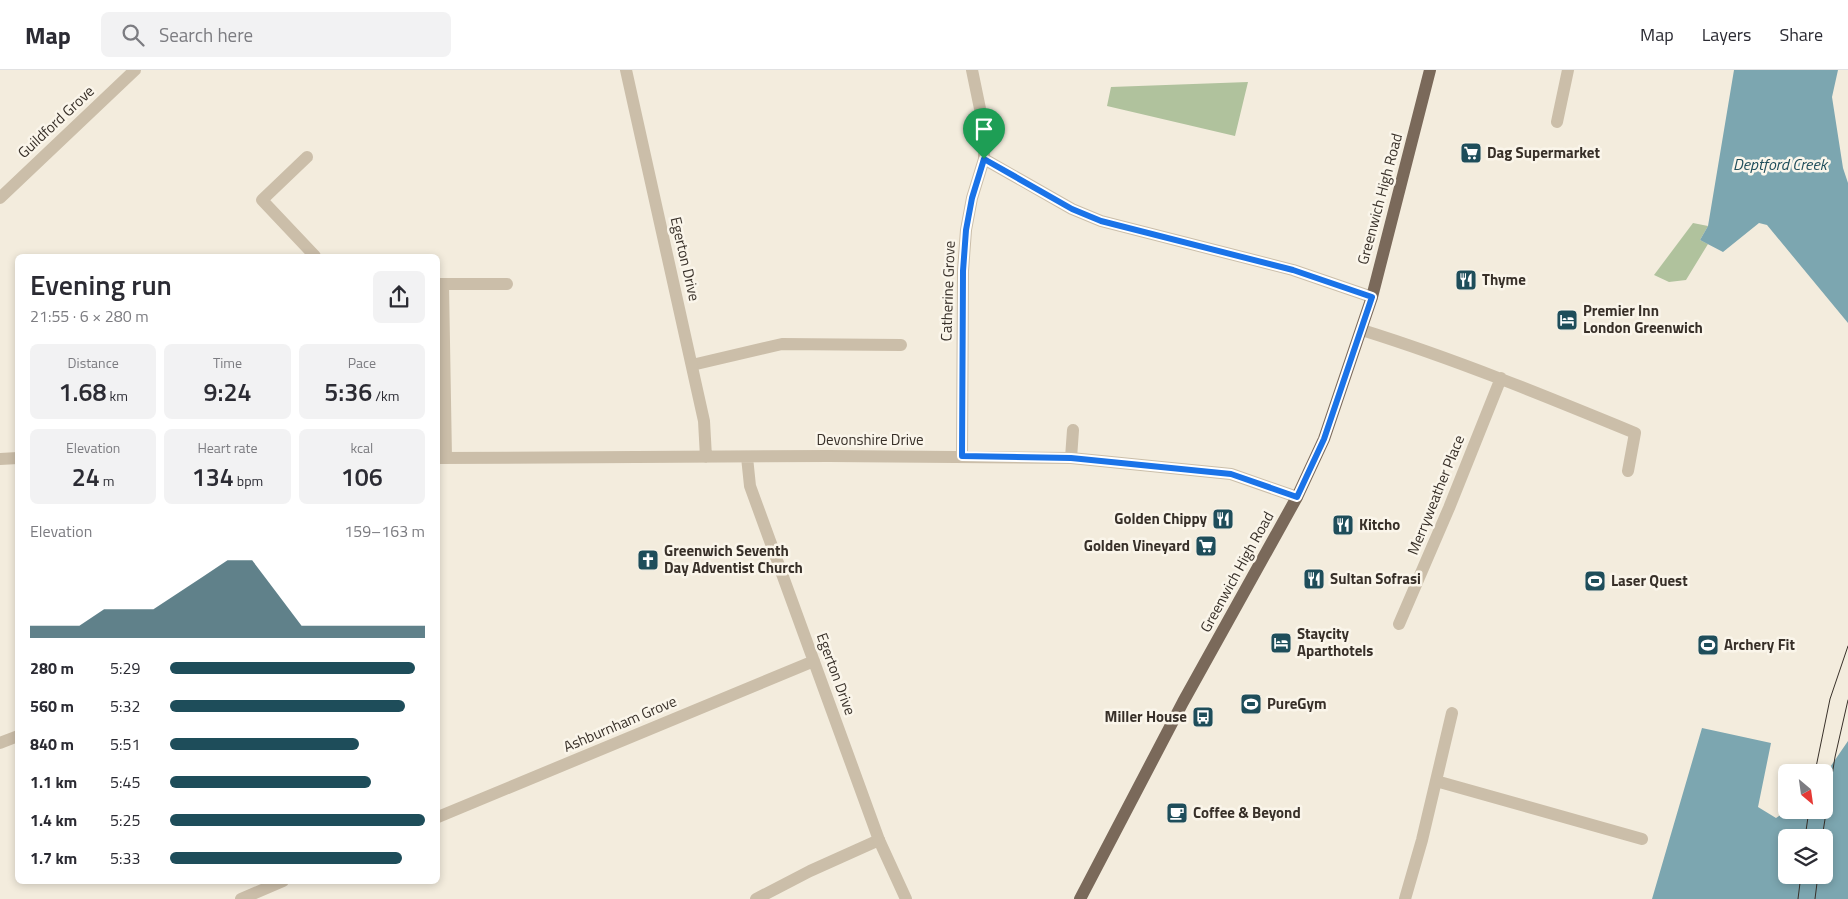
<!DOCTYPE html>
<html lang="en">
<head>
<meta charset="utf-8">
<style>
	:root { --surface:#fff; --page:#f2f2f3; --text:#2b2b33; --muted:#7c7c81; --line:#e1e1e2; --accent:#1e4d5a }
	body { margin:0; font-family:"Titillium Web",sans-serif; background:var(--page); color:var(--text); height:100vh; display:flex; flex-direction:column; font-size:19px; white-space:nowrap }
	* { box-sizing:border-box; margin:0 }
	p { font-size:16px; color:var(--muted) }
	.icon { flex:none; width:28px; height:28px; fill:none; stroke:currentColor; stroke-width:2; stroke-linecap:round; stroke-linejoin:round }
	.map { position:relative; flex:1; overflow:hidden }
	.details { position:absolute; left:15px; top:184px; width:425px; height:630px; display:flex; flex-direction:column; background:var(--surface); border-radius:8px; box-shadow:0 2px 8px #0003 }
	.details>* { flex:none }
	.needle { width:32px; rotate:151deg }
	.controls { position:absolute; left:1778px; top:694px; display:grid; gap:10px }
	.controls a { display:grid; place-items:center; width:55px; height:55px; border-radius:8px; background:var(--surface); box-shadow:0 2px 8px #0003; font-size:25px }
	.pin { position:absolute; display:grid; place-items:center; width:42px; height:42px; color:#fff; margin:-51px -21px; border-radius:50% 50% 50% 0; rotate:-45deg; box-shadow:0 0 5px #0007 }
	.pin .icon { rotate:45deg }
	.round { display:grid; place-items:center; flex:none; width:52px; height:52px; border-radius:8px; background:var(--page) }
	.summary { display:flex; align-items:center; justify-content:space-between; height:85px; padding:0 15px }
	h1 { font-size:28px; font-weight:600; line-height:38px }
	.figures { display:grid; grid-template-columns:repeat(3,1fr); gap:8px; height:85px; padding:5px 15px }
	.figures div { display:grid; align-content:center; border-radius:8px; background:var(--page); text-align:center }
	.figures b { font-size:25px; font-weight:600 }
	.figures small { font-size:14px; font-weight:400 }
	.figures p { font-size:14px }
	.chart { height:140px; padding:10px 15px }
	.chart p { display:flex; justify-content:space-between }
	.chart svg { width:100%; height:90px; margin-top:5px; fill:var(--accent); opacity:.7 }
	ul { padding:0 15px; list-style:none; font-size:16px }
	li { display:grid; grid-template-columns:80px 60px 1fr; align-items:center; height:38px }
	li i { height:12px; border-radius:6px; background:var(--accent) }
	header { display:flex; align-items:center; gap:30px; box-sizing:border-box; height:70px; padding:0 25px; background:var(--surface); border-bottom:1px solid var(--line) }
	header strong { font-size:24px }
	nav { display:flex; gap:28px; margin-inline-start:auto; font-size:18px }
	.search { width:350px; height:45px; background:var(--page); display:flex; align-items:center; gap:12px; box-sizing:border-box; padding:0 18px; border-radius:8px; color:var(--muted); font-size:19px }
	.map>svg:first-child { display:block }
</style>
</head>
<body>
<header>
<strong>Map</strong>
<div class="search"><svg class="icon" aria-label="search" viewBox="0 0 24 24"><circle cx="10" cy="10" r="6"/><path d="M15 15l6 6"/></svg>Search here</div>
<nav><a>Map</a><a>Layers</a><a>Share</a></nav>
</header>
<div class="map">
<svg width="1848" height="829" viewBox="0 0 1848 829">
	<rect width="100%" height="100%" fill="#f3ecdd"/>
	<path fill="#b0c29d" d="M1248,12L1235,66L1107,36L1111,17Z
		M1693,153L1708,156L1700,170L1708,174L1686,210L1669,212L1654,205Z"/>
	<path fill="#7ca6b0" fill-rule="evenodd" d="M1734,0H1838L1832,27L1843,98L1848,113V253L1767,155L1759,153L1723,182L1700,170L1708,156Z
		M1702,658L1771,673L1758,737L1776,748L1788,740H1824V706L1848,671V829H1652ZM1786,768H1824V805H1786Z"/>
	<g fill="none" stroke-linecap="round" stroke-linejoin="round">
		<path stroke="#cbbea9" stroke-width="12" d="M1557,52L1568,0
			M307,87L262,130L315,186
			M984,89L1072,139L1101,151L1293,200L1372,227
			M438,214H507
			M443,214L446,388
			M1362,260C1455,289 1545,326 1635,363L1628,401
			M692,295L782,274L901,275
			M1071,388L1073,360
			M1399,554L1449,438L1501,308
			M0,673L18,666
			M1436,711L1642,769
			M756,829L810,801L879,770
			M1405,829L1422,770L1452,643"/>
		<path stroke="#cbbea9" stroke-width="12" d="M626,0L704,351L706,387
			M0,128L135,0
			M962,386L963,201L966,160L972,128L984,89V58L972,0
			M747,387L750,416L879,770L906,829
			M438,388L829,386L1071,388L1231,404L1297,427
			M0,389L18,388
			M438,747L814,591
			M241,829L283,811"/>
		<path stroke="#7a695a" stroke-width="12" d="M1080,829L1183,632L1297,427L1324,369L1372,227L1430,0"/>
		<path stroke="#383029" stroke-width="1" d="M1815,702L1830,629L1848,576
			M1805,768L1809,740
			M1822,768L1835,687L1848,630
			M1798,829L1801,805
			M1815,829L1818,805"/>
	</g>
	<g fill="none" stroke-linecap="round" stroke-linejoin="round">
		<g stroke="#fff" stroke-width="10">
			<path id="route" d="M984,89L1072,139L1101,151L1293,200L1372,227L1324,369L1297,427L1231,404L1071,388L962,386L963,201L966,160L972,128Z"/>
		</g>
		<use href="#route" stroke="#1a73e8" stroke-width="6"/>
	</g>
	<defs>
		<g id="supermarket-square" transform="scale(1.125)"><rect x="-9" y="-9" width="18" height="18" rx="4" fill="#1e4d5a" stroke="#faf5ea"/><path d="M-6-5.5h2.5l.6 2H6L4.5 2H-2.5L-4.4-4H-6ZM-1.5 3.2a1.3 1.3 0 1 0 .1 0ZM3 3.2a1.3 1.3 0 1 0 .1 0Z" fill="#fff"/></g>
		<g id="restaurant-square" transform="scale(1.125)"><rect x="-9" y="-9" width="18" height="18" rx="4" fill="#1e4d5a" stroke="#faf5ea"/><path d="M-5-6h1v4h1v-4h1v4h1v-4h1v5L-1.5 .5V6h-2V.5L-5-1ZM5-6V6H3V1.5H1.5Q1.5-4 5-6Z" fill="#fff"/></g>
		<g id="hotel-square" transform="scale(1.125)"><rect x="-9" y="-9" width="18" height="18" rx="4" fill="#1e4d5a" stroke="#faf5ea"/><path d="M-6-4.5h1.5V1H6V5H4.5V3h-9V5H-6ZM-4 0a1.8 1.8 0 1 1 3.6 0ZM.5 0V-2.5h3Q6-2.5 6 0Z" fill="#fff"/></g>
		<g id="church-square" transform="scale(1.125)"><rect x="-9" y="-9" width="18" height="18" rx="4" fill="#1e4d5a" stroke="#faf5ea"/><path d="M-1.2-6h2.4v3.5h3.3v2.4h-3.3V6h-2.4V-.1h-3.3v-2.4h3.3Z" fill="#fff"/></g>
		<g id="stadium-square" transform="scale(1.125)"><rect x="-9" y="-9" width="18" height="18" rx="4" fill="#1e4d5a" stroke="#faf5ea"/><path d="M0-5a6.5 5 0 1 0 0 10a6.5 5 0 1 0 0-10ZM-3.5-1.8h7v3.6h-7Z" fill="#fff"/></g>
		<g id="bus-square" transform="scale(1.125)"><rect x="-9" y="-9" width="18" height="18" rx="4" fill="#1e4d5a" stroke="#faf5ea"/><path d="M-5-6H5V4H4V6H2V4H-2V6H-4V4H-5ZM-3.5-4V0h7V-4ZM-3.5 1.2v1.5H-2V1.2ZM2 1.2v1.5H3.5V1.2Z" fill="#fff"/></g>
		<g id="cafe-square" transform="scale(1.125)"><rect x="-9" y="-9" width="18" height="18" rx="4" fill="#1e4d5a" stroke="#faf5ea"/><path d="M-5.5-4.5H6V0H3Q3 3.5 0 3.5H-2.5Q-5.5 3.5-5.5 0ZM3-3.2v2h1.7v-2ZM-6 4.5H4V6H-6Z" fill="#fff"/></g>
	</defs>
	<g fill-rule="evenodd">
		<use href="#supermarket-square" x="1471" y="83"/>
		<use href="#restaurant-square" x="1466" y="210"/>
		<use href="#hotel-square" x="1567" y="250"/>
		<use href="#restaurant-square" x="1223" y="449"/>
		<use href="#restaurant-square" x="1343" y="455"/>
		<use href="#supermarket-square" x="1206" y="476"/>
		<use href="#church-square" x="648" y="490"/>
		<use href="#restaurant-square" x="1314" y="509"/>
		<use href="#stadium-square" x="1595" y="511"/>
		<use href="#hotel-square" x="1281" y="573"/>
		<use href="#stadium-square" x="1708" y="575"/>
		<use href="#stadium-square" x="1251" y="634"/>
		<use href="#bus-square" x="1203" y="647"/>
		<use href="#cafe-square" x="1177" y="743"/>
	</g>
	<g text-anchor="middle" stroke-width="5" stroke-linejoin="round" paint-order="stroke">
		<g font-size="15" fill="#383029" stroke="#faf5ea">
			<text transform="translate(56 52) rotate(-43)" y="5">Guildford Grove</text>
			<text transform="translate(1380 129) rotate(-75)" y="5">Greenwich High Road</text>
			<text transform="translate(685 189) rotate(77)" y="5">Egerton Drive</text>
			<text transform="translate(948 221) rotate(-88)" y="5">Catherine Grove</text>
			<text x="870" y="375">Devonshire Drive</text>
			<text transform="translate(1436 425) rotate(-68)" y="5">Merryweather Place</text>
			<text transform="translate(1237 502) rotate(-61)" y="5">Greenwich High Road</text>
			<text transform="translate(836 604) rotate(70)" y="5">Egerton Drive</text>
			<text transform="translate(620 654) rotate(-23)" y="5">Ashburnham Grove</text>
		</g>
		<g font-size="15" font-weight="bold" fill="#383029" stroke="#faf5ea" text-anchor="start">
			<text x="1487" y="88">Dag Supermarket</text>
			<text x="1482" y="215">Thyme</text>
			<text x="1583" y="246">Premier Inn<tspan x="1583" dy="17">London Greenwich</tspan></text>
			<text x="1207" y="454" text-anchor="end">Golden Chippy</text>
			<text x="1359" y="460">Kitcho</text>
			<text x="1190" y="481" text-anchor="end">Golden Vineyard</text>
			<text x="664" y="486">Greenwich Seventh<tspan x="664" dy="17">Day Adventist Church</tspan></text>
			<text x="1330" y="514">Sultan Sofrasi</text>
			<text x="1611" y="516">Laser Quest</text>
			<text x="1297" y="569">Staycity<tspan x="1297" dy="17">Aparthotels</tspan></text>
			<text x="1724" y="580">Archery Fit</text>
			<text x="1267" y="639">PureGym</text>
			<text x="1187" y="652" text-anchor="end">Miller House</text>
			<text x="1193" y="748">Coffee &amp; Beyond</text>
		</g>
		<g font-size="16" font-style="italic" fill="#1e4d5a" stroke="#faf5ea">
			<text x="1780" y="100">Deptford Creek</text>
		</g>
	</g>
</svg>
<div class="controls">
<a><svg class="needle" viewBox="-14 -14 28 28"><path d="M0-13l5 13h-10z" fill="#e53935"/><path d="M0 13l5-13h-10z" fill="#7c7c81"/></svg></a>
<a><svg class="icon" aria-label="layers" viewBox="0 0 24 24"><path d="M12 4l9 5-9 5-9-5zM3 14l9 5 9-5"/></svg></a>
</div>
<div class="pin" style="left:984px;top:89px;background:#1e9e55"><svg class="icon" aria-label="arrive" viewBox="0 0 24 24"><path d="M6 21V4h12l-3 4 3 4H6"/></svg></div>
<section class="details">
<div class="summary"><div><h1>Evening run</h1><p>21:55 · 6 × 280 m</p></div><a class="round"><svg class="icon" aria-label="share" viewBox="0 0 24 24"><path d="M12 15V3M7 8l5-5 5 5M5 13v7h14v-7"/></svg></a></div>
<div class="figures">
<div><p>Distance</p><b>1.68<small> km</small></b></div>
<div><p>Time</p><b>9:24</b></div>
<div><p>Pace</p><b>5:36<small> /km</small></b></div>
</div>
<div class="figures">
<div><p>Elevation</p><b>24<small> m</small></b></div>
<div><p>Heart rate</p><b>134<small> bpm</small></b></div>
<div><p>kcal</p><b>106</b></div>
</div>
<div class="chart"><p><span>Elevation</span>159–163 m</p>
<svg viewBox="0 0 160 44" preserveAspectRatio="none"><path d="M0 44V38L10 38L20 38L30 30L40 30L50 30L60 22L70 14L80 6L90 6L100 22L110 38L120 38L130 38L140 38L150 38L160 38V44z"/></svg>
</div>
<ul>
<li><b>280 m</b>5:29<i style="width:96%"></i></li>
<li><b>560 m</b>5:32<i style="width:92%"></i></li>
<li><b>840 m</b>5:51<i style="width:74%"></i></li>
<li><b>1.1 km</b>5:45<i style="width:79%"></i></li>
<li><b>1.4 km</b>5:25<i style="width:100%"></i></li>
<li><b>1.7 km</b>5:33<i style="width:91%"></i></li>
</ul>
</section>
</div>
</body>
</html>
